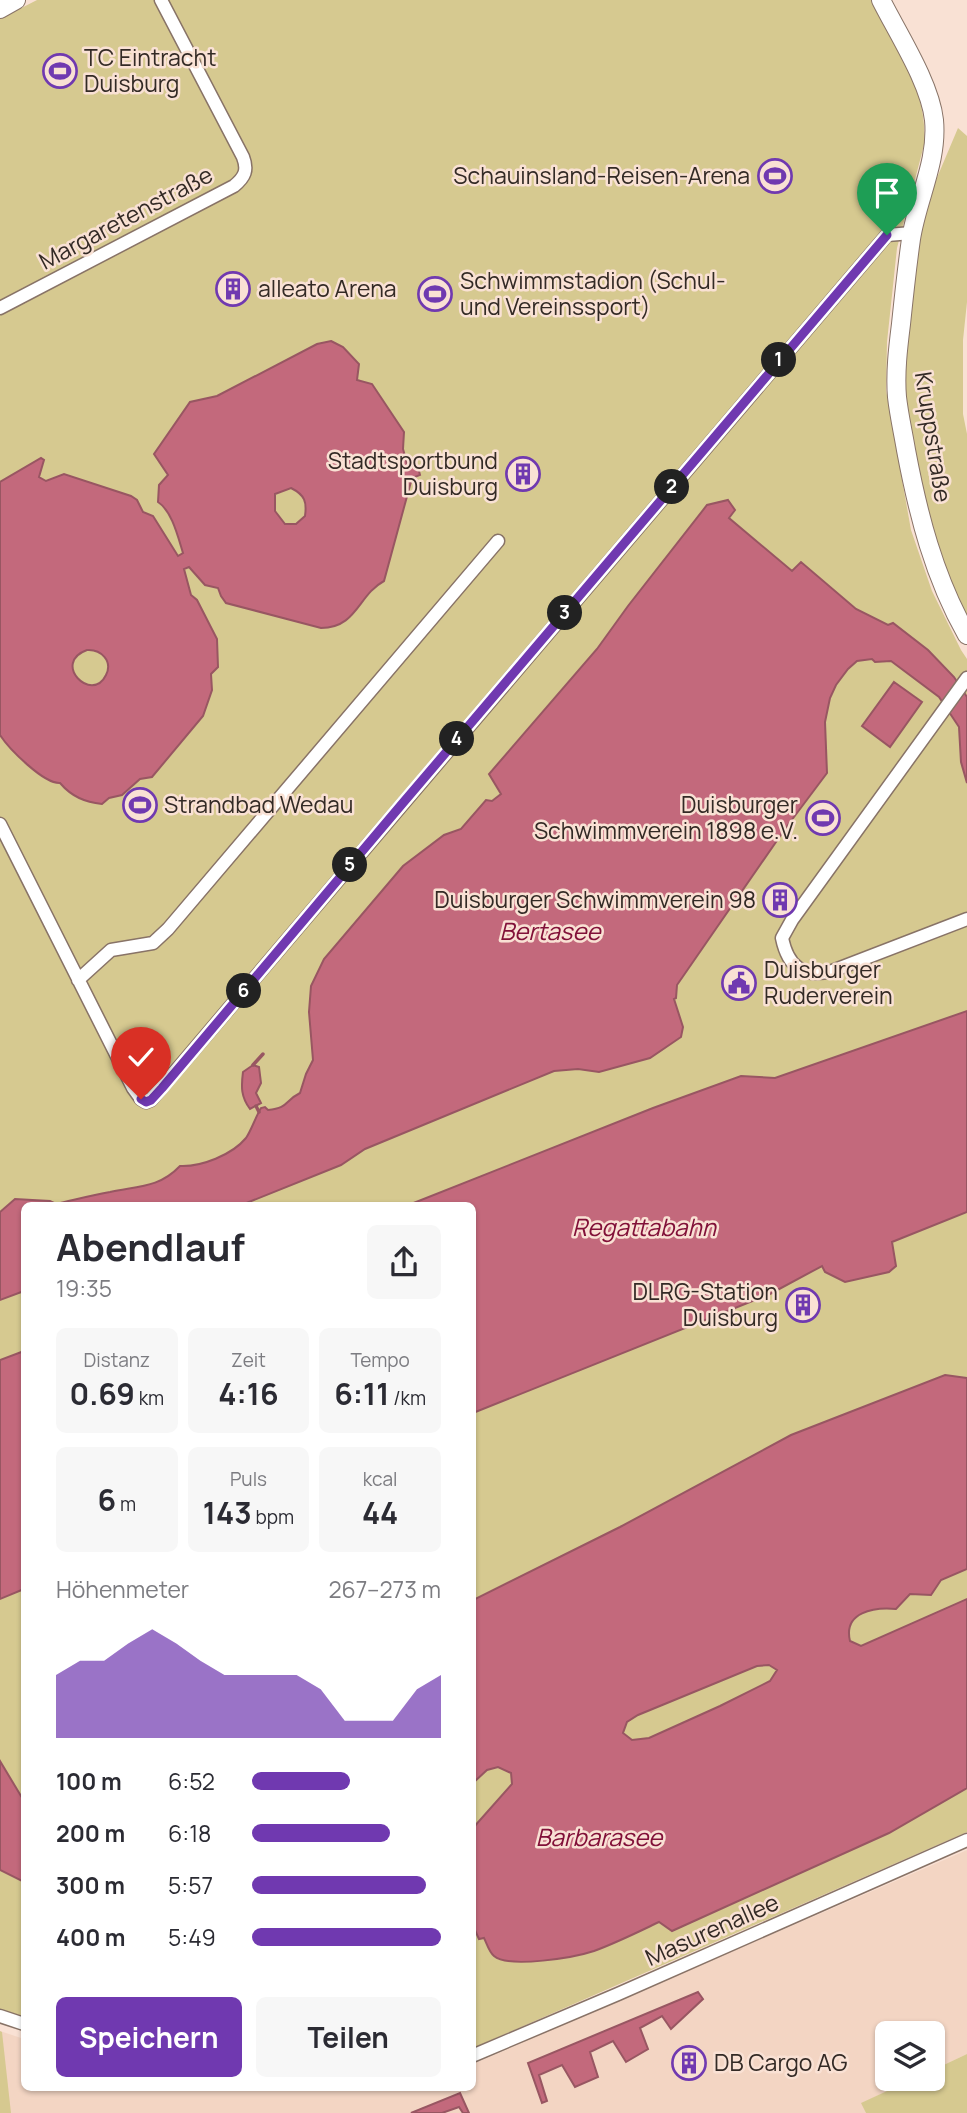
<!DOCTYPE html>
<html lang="de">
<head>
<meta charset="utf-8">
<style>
	:root { --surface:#fff; --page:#f7f7f7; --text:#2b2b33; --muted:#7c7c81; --accent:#7039b0 }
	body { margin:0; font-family:Manrope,sans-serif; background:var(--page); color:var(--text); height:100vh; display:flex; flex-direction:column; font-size:26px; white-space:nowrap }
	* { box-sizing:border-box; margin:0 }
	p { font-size:23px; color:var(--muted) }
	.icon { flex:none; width:38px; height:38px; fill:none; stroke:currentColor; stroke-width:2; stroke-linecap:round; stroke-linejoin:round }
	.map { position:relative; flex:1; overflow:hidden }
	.drawer { position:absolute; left:21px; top:1202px; width:455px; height:889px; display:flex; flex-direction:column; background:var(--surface); border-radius:10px; box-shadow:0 2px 5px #0004 }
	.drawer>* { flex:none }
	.controls { position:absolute; left:875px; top:2021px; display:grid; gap:14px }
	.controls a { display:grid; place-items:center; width:70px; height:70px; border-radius:10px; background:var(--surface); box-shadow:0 2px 5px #0004; font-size:35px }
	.pin { position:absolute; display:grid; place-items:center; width:60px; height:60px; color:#fff; margin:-72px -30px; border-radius:50% 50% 50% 0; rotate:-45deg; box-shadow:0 0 7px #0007 }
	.pin .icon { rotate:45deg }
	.km { position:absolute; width:35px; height:35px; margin:-18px; border-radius:50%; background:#222; color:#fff; font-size:19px; line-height:35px; text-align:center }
	.round { display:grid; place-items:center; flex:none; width:74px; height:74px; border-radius:10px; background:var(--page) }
	.summary { display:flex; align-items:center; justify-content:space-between; height:119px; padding:0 35px }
	h1 { font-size:38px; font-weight:700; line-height:52px }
	.stats { display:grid; grid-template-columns:repeat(3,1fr); gap:10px; height:119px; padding:7px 35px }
	.stats div { display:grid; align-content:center; border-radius:10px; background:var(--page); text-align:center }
	.stats b { font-size:30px; font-weight:700 }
	.stats small { font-size:19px; font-weight:400 }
	.stats p { font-size:19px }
	.chart { height:196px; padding:14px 35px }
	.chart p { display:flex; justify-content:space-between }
	.chart svg { width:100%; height:126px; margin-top:7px; fill:var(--accent); opacity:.7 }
	.cta { display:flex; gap:14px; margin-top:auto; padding:14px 35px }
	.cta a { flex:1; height:80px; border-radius:10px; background:var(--accent); color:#fff; font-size:28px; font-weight:700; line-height:80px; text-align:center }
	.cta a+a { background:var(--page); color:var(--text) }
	ul { padding:0 35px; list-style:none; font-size:23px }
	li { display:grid; grid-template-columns:112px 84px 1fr; align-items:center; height:52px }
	li i { height:18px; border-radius:9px; background:var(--accent) }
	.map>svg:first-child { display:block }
</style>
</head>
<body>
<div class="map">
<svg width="967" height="2113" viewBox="0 0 967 2113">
	<rect width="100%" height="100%" fill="#f9e1d4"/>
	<path fill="#f3d5c3" d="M967,1850V2054L933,2070V2034H887V2079H913L862,2103L866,2113H0V2031L24,2039V2088H472L473,2064L522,2043V2040L787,1928Z"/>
	<path fill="#d6c990" d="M37,0H872C895,46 929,91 924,145L897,248L887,342L886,390L911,530L932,591L961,650L967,659V1832L473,2048L472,1206H24V2017L0,2009V19Z
		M958,128L967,136V302L963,340V414L967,434V622L927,522L904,397L902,362L914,252L928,199Z
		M0,2031L2,2032L11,2113H0Z
		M967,2054V2113H866L861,2103L913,2079H933V2070Z"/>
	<path fill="#c3697c" stroke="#985662" stroke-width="2" fill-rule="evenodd" d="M331,341L343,347L359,364L357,380L372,384L404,432L403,449L407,463L419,471L420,475L412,478L384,581C358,595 357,628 321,628L226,603L221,596L218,588L205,585L189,567L184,569L191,595L197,600L217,639L218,667L211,674L212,690L203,716L152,777L140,779L122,795L109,798L102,804C85,802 72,797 60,783C44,784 9,749 0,735V482L41,458L44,460L39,477L46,481L64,474L131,496L137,500L143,512L153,516L178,556L183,553C178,537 172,511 158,502L159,485L168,475L154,454L190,402L217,396L317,344ZM291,488C305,495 307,502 305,516L296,524H285L275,511V494ZM87,650C101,649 113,661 106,675C92,704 51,663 87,650Z
		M728,500L735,510L729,518L792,571L801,562L856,609L888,625L893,623L928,650L954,677L967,697V783L961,762L959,727L939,697L891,661L875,662L872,659L857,661L848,669L836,685L830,698L825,722L827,773L785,829L677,985L676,998L674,999L683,1027L681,1037L650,1058L599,1072L578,1069L554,1071L365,1149L341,1165L239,1206H24V1291L0,1300V1212L15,1199L50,1201L56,1204C74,1200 92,1195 110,1192C138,1186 159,1188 180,1166C201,1167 232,1155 246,1138C251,1131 256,1116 261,1108L265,1107L268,1110C289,1108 284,1101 300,1093L306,1074L313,1060L309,1012L311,986L324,959L403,866L444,835L461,829L486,800L492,801L501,794L489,774L597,649L628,606L707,505Z
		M894,682L922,702L890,747L862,726Z
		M967,1011V1212L892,1242L896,1266L889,1272L845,1282L825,1272L822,1266L770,1294L473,1413L472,1206H406L653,1108L741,1076L775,1078Z
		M253,1065L259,1067L261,1083L256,1093L261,1103L250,1109C241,1097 241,1087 243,1072Z
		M24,1351V1589L0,1599V1360Z
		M945,1375L967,1378V1569L941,1580L931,1595L910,1594L896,1609C874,1607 843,1612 850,1641L861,1646L967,1599V1788L889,1833L672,1931L659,1922C638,1932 616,1943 594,1951C576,1957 509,1969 494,1956C489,1952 487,1944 484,1938L479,1939L474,1928H473V1828L512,1784L511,1773L498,1767L487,1770L473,1783V1600L620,1527L791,1435ZM769,1665L777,1670L770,1681L720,1706L649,1738L632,1740L623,1733L627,1722L638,1715L757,1666Z
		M0,1761L24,1801V1882L0,1870Z
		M698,1992L703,1999L671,2029L662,2016L640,2028L648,2049L626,2062L613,2041L590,2052L598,2077L575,2087L562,2065L539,2075L547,2101L542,2103L528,2063Z
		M460,2093L469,2113H463L459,2107L442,2113H411Z"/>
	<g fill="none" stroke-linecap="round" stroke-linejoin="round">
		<path stroke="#985662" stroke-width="3.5" d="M253,1065L263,1054
			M256,1106L259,1112"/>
		<g stroke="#887367" stroke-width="15">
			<path id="street" d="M0,308L234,186C245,177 248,170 243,157L161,0
				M967,678L792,920L782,938C788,967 803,978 832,971L967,919
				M0,824L133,1088L141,1099L146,1102L151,1100L887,235L912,233
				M78,980L111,950L153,943L168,929L498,541
				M0,2016L24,2024
				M472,2056L618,1994L967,1840"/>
		</g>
		<g stroke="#887367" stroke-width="20">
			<path id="secondary" d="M881,0C898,34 930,83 934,120C938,162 917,199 911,239C907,267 904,295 901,324C898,348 895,373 897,397C899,415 903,432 906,450C918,514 934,577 967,635
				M0,9L16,0"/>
		</g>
		<use href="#street" stroke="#fff" stroke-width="12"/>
		<use href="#secondary" stroke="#fff" stroke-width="18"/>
	</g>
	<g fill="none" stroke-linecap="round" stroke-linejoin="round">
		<g stroke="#fff" stroke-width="14">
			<path id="route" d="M141,1099L146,1102L151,1100L162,1088L402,804L887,235"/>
		</g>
		<use href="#route" stroke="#7039b0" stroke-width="9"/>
	</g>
	<defs>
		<g id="stadium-ring" transform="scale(1.75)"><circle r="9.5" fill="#f9e1d4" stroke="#7039b0" stroke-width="1.5"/><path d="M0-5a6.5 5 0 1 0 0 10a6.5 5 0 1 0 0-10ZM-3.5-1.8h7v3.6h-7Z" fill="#7039b0"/></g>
		<g id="building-ring" transform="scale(1.75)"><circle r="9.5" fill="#f9e1d4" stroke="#7039b0" stroke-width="1.5"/><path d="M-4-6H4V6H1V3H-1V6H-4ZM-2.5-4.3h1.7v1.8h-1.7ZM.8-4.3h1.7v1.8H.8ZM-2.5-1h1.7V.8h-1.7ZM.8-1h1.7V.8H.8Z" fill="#7039b0"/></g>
		<g id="civic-ring" transform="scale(1.75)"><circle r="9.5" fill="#f9e1d4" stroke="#7039b0" stroke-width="1.5"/><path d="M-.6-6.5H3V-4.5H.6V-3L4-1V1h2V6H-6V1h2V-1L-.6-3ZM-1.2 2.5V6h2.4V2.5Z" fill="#7039b0"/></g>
	</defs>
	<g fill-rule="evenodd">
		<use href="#stadium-ring" x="60" y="71"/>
		<use href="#stadium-ring" x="775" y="176"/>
		<use href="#building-ring" x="233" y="289"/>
		<use href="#stadium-ring" x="435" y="294"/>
		<use href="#building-ring" x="523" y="474"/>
		<use href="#stadium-ring" x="140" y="805"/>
		<use href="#stadium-ring" x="823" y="818"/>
		<use href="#building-ring" x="780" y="900"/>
		<use href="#civic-ring" x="739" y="983"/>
		<use href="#building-ring" x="803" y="1305"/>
		<use href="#building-ring" x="689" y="2063"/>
	</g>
	<g text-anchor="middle" stroke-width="5" stroke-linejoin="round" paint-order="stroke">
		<g font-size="23" fill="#332a25" stroke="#f9e1d4" text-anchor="start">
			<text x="84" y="66">TC Eintracht<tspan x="84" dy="26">Duisburg</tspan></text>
			<text x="750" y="184" text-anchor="end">Schauinsland-Reisen-Arena</text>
			<text x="460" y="289">Schwimmstadion (Schul-<tspan x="460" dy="26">und Vereinssport)</tspan></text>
			<text x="258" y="297">alleato Arena</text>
			<text x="498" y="469" text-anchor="end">Stadtsportbund<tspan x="498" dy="26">Duisburg</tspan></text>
			<text x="164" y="813">Strandbad Wedau</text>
			<text x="798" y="813" text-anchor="end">Duisburger<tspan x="798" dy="26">Schwimmverein 1898 e.V.</tspan></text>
			<text x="756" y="908" text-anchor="end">Duisburger Schwimmverein 98</text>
			<text x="764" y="978">Duisburger<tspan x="764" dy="26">Ruderverein</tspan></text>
			<text x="778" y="1300" text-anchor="end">DLRG-Station<tspan x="778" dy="26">Duisburg</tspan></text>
			<text x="714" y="2071">DB Cargo AG</text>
		</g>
		<g font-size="23" fill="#332a25" stroke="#f9e1d4">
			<text transform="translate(126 218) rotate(-28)" y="8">Margaretenstraße</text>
			<text transform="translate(933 437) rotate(81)" y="8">Kruppstraße</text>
			<text transform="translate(712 1930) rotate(-24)" y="8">Masurenallee</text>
		</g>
		<g font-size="24" font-style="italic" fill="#811038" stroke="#f9e1d4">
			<text x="550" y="940">Bertasee</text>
			<text x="644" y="1236">Regattabahn</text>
			<text x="599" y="1846">Barbarasee</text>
		</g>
	</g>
</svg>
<div class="controls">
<a><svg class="icon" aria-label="layers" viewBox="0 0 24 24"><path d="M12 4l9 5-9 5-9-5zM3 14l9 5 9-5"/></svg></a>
</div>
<div class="pin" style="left:887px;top:235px;background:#1e9e55"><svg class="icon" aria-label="arrive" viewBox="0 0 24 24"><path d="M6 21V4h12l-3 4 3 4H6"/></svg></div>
<div class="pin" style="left:141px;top:1099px;background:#d93025"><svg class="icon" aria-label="check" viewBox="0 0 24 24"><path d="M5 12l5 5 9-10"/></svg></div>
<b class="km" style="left:779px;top:360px">1</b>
<b class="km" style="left:672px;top:487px">2</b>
<b class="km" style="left:565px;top:613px">3</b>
<b class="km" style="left:457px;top:739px">4</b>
<b class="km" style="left:350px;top:865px">5</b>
<b class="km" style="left:244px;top:991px">6</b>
<section class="drawer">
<div class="summary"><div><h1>Abendlauf</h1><p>19:35</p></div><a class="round"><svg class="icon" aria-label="share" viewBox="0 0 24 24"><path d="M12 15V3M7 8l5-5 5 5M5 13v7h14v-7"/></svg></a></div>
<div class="stats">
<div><p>Distanz</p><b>0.69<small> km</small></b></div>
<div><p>Zeit</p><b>4:16</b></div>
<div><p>Tempo</p><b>6:11<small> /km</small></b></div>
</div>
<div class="stats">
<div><b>6<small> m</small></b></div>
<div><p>Puls</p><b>143<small> bpm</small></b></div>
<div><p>kcal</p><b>44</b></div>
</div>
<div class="chart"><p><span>Höhenmeter</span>267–273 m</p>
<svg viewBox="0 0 160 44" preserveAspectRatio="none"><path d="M0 44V22L10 17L20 17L30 11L40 6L50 11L60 17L70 22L80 22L90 22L100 22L110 27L120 38L130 38L140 38L150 27L160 22V44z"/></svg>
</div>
<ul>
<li><b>100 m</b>6:52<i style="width:52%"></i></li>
<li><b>200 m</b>6:18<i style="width:73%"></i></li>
<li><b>300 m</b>5:57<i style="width:92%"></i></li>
<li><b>400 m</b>5:49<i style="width:100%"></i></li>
</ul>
<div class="cta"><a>Speichern</a><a>Teilen</a></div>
</section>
</div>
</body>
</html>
